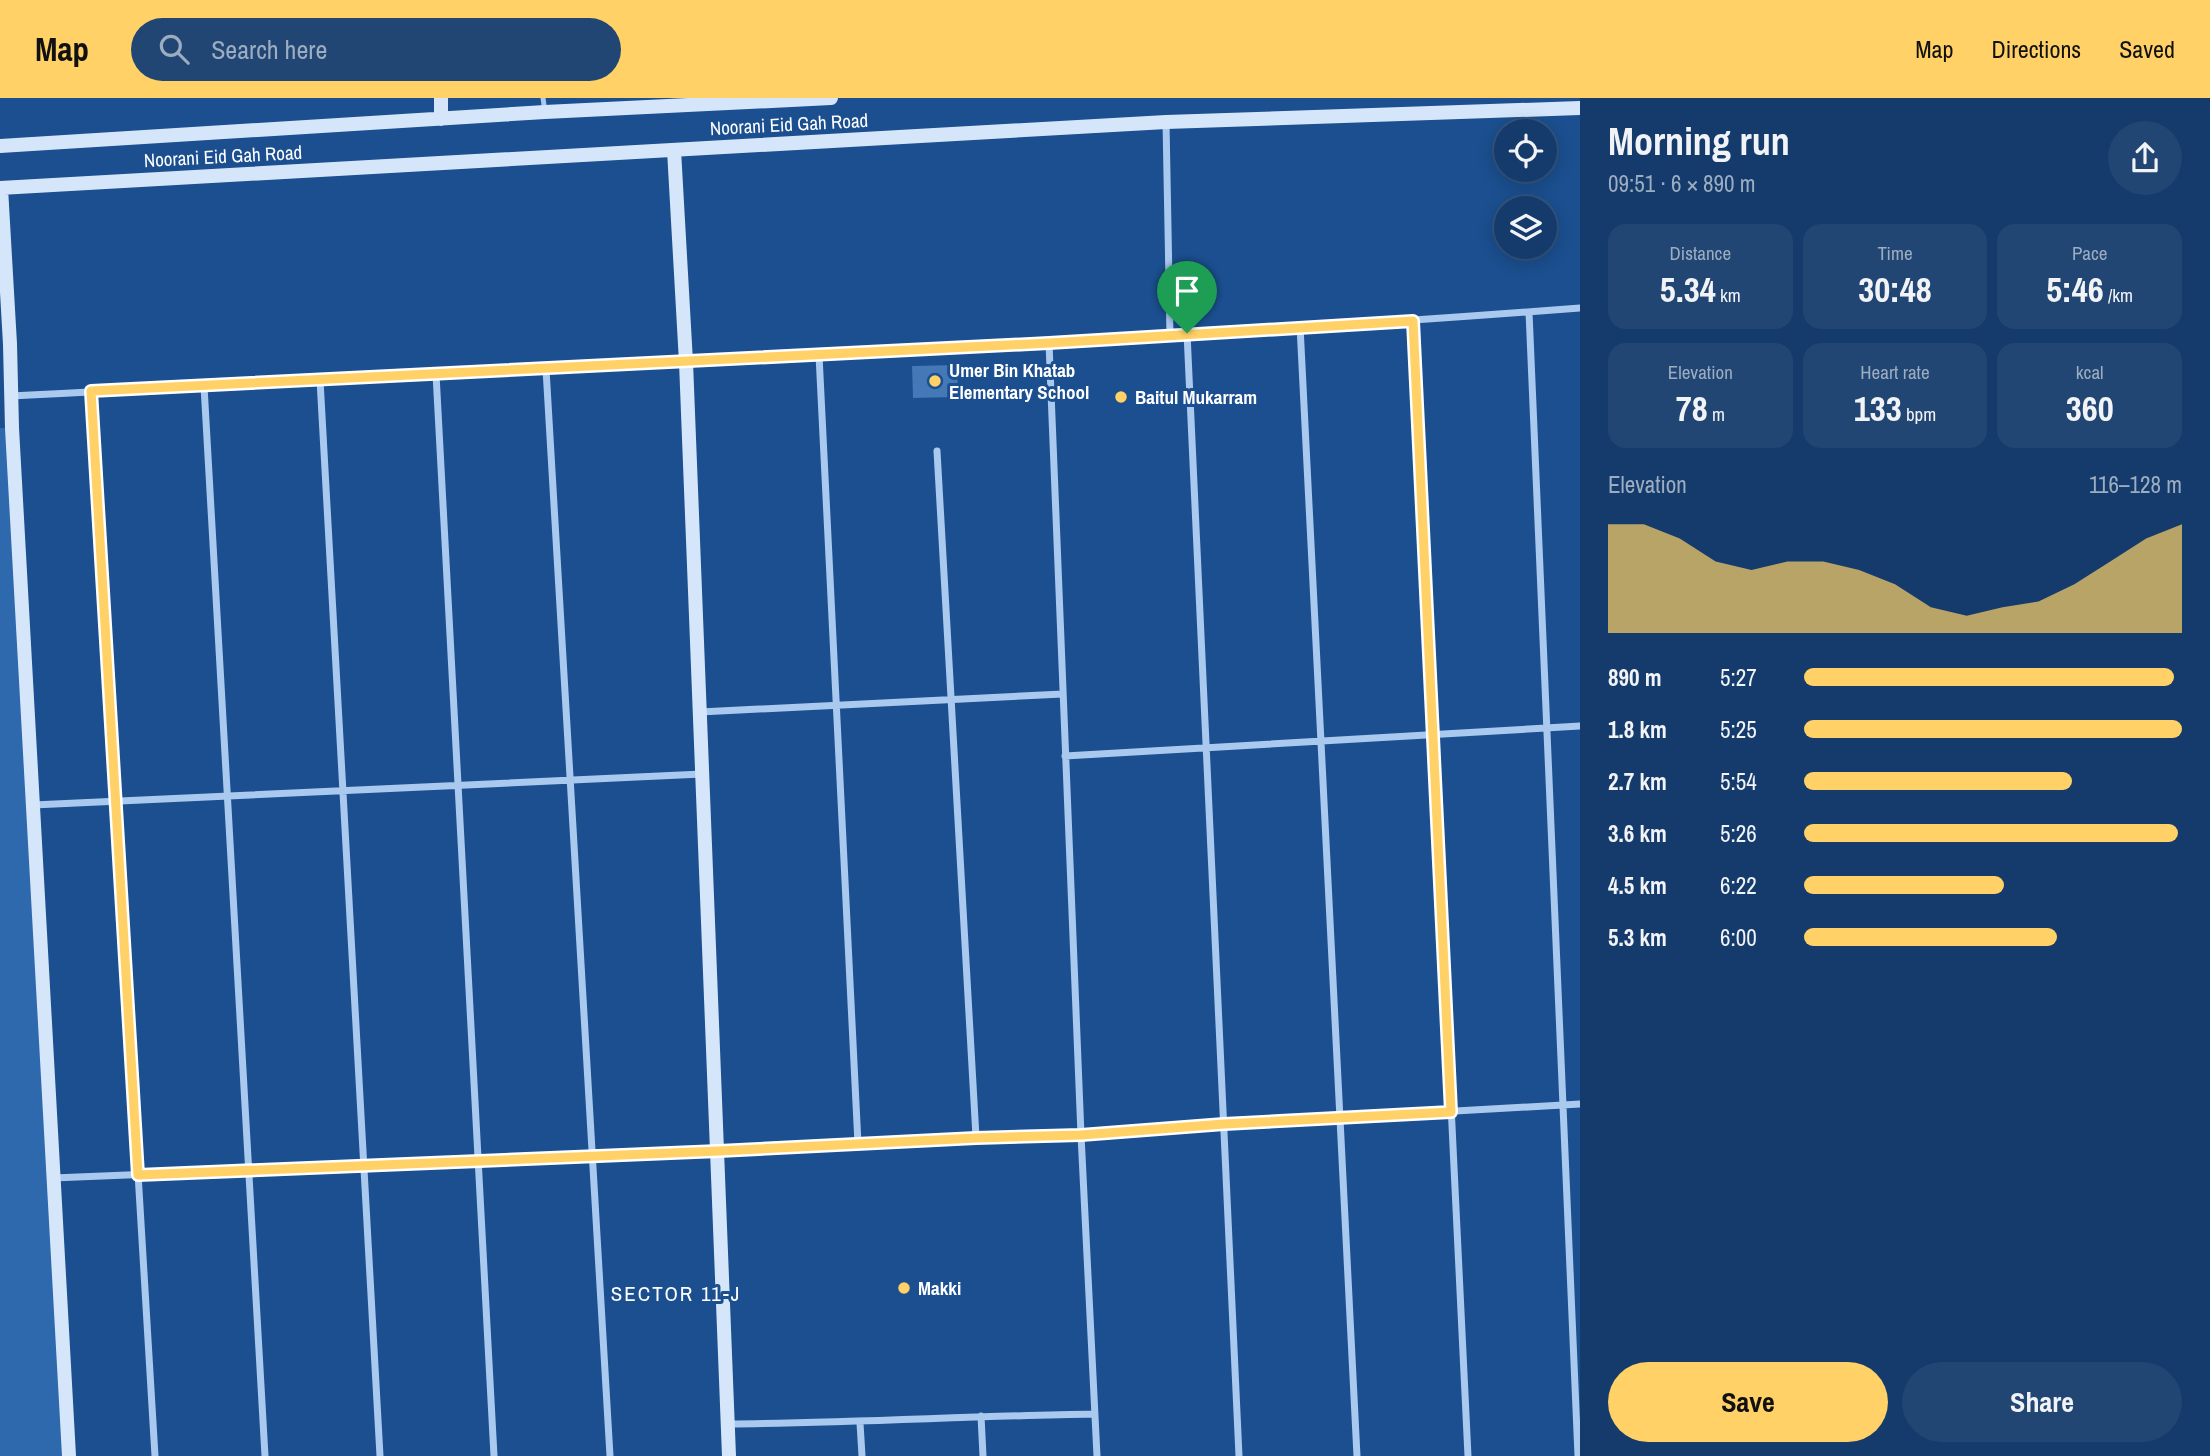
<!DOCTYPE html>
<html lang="en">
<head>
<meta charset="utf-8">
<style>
	:root { --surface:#143b6b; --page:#214673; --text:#f1f3f6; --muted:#9dadc1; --line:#33557e; --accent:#ffd166 }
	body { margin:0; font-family:"Archivo Narrow",sans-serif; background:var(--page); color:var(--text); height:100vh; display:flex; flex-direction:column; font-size:26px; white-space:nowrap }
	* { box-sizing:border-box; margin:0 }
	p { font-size:23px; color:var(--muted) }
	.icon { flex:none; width:38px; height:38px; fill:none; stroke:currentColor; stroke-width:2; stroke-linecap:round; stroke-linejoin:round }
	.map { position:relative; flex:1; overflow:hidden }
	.side { display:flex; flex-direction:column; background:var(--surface); width:630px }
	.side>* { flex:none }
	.buttons { position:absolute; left:1494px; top:21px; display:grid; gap:14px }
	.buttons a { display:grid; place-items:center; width:63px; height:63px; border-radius:50%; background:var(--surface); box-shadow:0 4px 18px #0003,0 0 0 2px var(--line); font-size:35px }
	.pin { position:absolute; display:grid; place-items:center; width:60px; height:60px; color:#fff; margin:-72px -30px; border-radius:50% 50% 50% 0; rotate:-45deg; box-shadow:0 0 7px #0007 }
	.pin .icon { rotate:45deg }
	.round { display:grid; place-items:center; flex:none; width:74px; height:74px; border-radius:37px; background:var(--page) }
	.headline { display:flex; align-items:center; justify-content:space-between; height:119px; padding:0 28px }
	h1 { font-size:38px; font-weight:800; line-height:52px }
	.stats { display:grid; grid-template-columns:repeat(3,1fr); gap:10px; height:119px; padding:7px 28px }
	.stats div { display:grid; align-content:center; border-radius:18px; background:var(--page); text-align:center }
	.stats b { font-size:35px; font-weight:800 }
	.stats small { font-size:19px; font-weight:400 }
	.stats p { font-size:19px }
	.chart { height:196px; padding:14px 28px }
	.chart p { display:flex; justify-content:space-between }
	.chart svg { width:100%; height:126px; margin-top:7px; fill:var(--accent); opacity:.7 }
	.action { display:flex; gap:14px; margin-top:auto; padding:14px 28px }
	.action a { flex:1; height:80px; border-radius:42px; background:var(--accent); color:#111; font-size:28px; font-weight:800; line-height:80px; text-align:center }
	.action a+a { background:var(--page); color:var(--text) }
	ul { padding:0 28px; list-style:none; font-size:23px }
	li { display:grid; grid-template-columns:112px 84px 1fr; align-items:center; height:52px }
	li i { height:18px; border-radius:9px; background:var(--accent) }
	header { display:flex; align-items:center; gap:42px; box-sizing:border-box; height:98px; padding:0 35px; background:var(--accent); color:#111 }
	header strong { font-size:33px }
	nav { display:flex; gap:38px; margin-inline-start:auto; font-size:24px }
	.search { width:490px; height:63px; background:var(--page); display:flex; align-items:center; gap:18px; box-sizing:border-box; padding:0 24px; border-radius:38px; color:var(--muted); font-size:26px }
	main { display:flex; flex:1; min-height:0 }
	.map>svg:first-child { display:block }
</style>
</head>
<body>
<header>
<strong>Map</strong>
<div class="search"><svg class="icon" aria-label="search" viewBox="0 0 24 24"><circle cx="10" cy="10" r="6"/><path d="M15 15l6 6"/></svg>Search here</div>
<nav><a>Map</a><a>Directions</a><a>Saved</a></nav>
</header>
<main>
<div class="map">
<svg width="1580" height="1358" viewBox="0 0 1580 1358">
	<rect width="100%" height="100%" fill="#1b4f8f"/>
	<path fill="#2e69ad" d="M0,330H12L69,1358H0Z"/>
	<path fill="#4478b7" d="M957,267L958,299L913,300L912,268Z"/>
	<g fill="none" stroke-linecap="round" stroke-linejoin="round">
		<path stroke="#a9c9ee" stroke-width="5" d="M543,0L545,14"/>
		<path stroke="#a9c9ee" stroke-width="7" d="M1166,24L1170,237
			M1529,214L1578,1358
			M1413,223L1468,1358
			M1300,228L1357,1358
			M1187,235L1239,1358
			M1049,245L1081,1037L1097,1358
			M819,257L858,1046
			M546,271L610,1358
			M436,276L494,1358
			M320,282L380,1358
			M204,288L265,1358
			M91,293L155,1358
			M11,298C534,270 1058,250 1580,210
			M937,353L976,1039
			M700,614L1063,596
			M1065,658L1580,628
			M33,707L702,676
			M53,1080L719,1053L976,1039L1081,1037L1224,1026L1580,1006
			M981,1318L983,1358
			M860,1325L862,1358
			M728,1326C851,1325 972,1318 1095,1316"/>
		<path stroke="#d6e6fa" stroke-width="14" d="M441,0V21
			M0,48L545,14L831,0
			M674,52L686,264L729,1358
			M0,90L1166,24L1580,10
			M1,90L10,246L12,330L69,1358"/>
	</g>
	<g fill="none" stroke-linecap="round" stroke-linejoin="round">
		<g stroke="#fff" stroke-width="14">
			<path id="route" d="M1413,223L1451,1014L1224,1026L1081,1037L976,1040L719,1053L138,1077L91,293L1049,245Z"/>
		</g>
		<use href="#route" stroke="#ffd166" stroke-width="9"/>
	</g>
	<g fill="#ffd166" stroke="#1b4f8f" stroke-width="2.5">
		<circle cx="935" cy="283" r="7"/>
		<circle cx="1121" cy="299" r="7"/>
		<circle cx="904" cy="1190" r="7"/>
	</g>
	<g text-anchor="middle" stroke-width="6" stroke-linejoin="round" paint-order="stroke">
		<g font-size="19" fill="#fff" stroke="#1b4f8f">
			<text transform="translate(789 26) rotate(-3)" y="7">Noorani Eid Gah Road</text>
			<text transform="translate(223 58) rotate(-3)" y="7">Noorani Eid Gah Road</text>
		</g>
		<g font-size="19" font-weight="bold" fill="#fff" stroke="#1b4f8f" text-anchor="start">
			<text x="949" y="279">Umer Bin Khatab<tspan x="949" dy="22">Elementary School</tspan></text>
			<text x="1135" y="306">Baitul Mukarram</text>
			<text x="918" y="1197">Makki</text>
		</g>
		<g font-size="21" letter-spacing="2" fill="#fff" stroke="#1b4f8f">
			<text x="676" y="1203">SECTOR 11-J</text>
		</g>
	</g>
</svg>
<div class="buttons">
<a><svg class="icon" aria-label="locate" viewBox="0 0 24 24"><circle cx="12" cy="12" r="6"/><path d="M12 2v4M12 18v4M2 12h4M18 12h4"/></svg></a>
<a><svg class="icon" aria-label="layers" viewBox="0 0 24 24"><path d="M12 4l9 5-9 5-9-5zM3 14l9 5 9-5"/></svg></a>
</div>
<div class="pin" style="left:1187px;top:235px;background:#1e9e55"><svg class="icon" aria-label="arrive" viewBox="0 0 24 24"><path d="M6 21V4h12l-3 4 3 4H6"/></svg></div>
</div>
<section class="side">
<div class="headline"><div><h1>Morning run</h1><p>09:51 · 6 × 890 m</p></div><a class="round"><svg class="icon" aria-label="share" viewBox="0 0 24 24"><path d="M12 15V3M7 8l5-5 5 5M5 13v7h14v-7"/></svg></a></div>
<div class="stats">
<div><p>Distance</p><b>5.34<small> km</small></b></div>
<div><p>Time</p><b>30:48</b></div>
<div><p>Pace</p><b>5:46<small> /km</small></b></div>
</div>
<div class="stats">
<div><p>Elevation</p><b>78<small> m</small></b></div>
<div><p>Heart rate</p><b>133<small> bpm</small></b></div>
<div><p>kcal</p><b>360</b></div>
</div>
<div class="chart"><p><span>Elevation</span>116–128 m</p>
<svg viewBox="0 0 160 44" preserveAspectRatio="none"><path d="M0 44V6L10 6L20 11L30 19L40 22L50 19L60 19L70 22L80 27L90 35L100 38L110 35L120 33L130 27L140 19L150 11L160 6V44z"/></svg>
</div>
<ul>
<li><b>890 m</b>5:27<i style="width:98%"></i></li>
<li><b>1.8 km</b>5:25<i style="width:100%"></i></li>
<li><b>2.7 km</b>5:54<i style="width:71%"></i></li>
<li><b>3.6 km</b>5:26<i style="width:99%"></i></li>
<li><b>4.5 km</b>6:22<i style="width:53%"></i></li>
<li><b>5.3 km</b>6:00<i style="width:67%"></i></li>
</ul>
<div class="action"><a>Save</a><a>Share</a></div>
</section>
</main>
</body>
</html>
